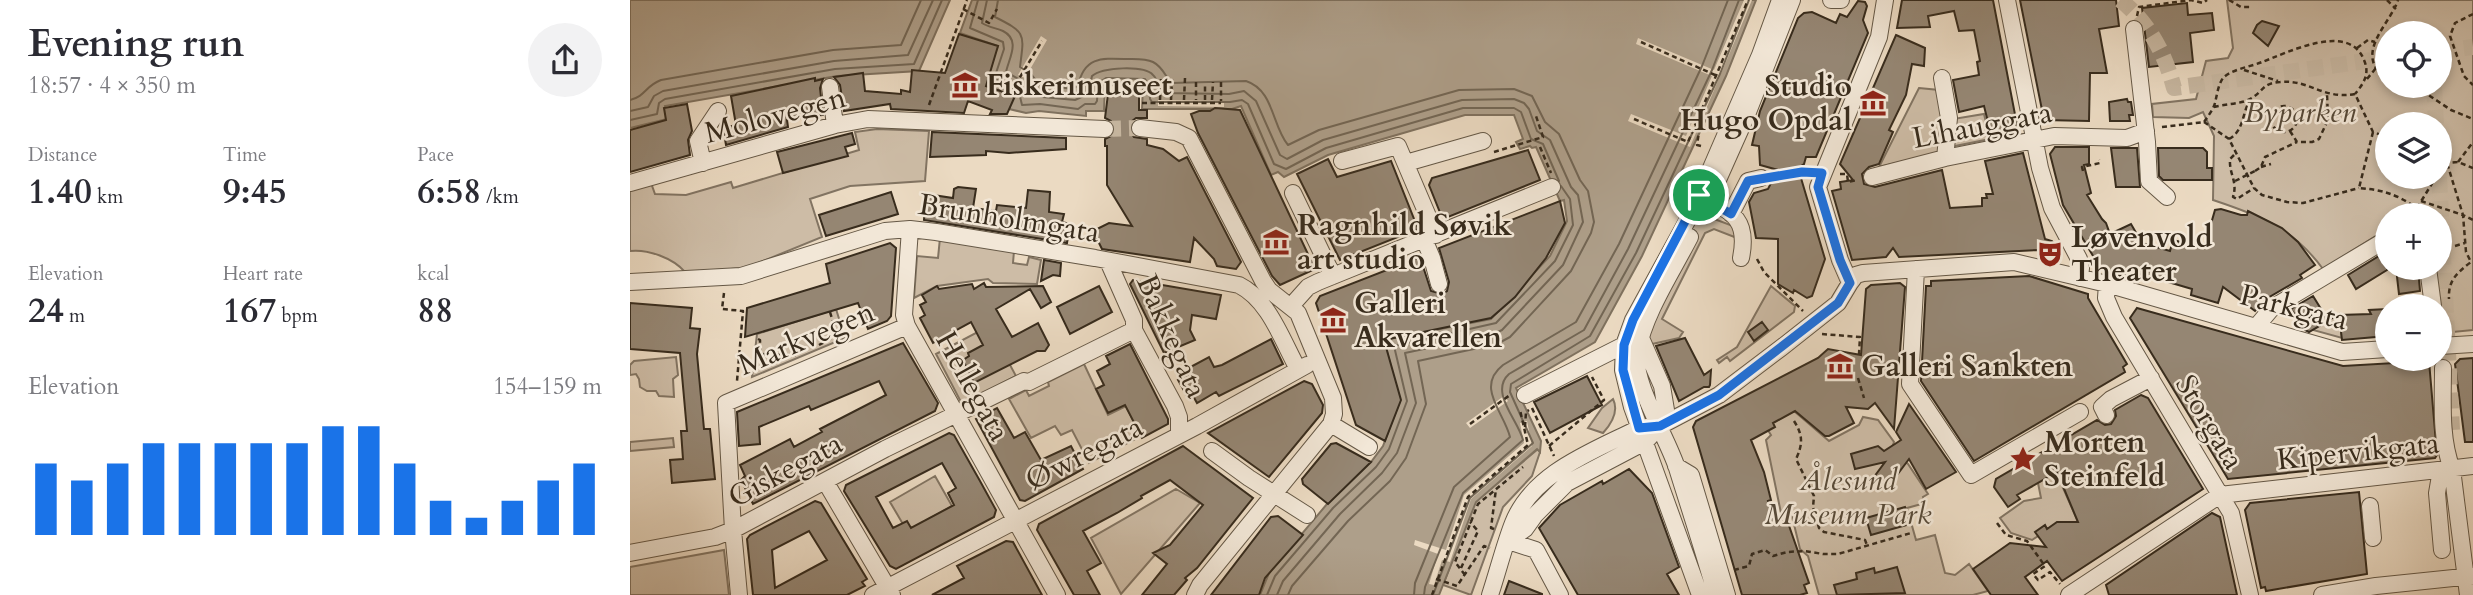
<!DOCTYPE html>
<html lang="en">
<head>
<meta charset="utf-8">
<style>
	:root { --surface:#fff; --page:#f2f2f3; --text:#2b2b33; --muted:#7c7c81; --accent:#1a73e8 }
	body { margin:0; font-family:Cardo,serif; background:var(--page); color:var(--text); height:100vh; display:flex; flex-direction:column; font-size:26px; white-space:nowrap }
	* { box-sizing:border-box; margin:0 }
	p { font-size:23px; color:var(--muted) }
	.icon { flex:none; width:38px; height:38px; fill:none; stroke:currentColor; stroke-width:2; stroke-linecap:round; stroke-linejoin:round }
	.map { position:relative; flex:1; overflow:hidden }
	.drawer { display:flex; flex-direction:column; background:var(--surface); width:630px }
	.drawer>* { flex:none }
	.tools { position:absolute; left:1745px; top:21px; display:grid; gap:14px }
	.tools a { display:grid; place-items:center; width:77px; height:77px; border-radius:50%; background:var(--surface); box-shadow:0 4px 10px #0003; font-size:35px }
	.pin { position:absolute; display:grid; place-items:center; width:60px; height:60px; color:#fff; margin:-30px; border:4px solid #fff; border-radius:50%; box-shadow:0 2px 7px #0007 }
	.round { display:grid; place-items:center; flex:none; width:74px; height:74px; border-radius:37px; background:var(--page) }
	.overview { display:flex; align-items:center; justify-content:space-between; height:119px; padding:0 28px }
	h1 { font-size:38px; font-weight:600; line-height:52px }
	.figures { display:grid; grid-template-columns:repeat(3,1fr); gap:10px; height:119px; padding:7px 28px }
	.figures div { display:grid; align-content:center }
	.figures b { font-size:35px; font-weight:600 }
	.figures small { font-size:19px; font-weight:400 }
	.figures p { font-size:19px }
	.chart { height:196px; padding:14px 28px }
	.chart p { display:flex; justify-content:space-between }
	.chart svg { width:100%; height:126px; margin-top:7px; stroke:var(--accent); stroke-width:6 }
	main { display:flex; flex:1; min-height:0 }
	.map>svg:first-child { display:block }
</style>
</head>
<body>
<main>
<section class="drawer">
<div class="overview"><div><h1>Evening run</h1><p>18:57 · 4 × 350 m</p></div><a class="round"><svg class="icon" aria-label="share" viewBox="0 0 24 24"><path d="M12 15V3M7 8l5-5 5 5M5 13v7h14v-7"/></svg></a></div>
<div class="figures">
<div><p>Distance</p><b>1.40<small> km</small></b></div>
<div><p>Time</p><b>9:45</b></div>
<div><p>Pace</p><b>6:58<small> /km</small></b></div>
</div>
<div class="figures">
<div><p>Elevation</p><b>24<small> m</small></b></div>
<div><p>Heart rate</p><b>167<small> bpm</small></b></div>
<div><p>kcal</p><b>88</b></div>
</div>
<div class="chart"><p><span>Elevation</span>154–159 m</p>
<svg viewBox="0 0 160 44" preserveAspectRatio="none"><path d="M5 44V19M15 44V25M25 44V19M35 44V12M45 44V12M55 44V12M65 44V12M75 44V12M85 44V6M95 44V6M105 44V19M115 44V32M125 44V38M135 44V32M145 44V25M155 44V19"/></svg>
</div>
</section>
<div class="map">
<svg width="1843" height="595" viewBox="0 0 1843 595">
	<rect width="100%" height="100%" fill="#ebdac2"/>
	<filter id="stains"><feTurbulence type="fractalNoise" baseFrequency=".00286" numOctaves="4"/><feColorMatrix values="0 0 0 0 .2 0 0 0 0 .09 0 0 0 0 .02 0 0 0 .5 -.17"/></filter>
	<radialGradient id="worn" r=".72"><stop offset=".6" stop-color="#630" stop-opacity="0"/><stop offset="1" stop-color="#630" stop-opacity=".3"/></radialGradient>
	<path fill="#cdbca6" stroke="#827462" stroke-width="2" fill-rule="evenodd" d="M1597,0H1843V330L1813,333L1805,268H1810V215H1798L1797,212L1757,215V229L1693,269C1662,227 1631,216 1583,200L1584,136L1573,112L1559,118L1523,117L1522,104L1566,99L1576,61L1598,58L1603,48ZM1757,33H1810V86H1757ZM1757,124H1810V177H1757Z
		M1289,88L1309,90L1315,118L1309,153L1249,167Z
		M1354,114L1360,139L1320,147L1323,119Z
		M247,129L299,131L295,181L220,186L180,199L192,237L116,268L55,272C43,258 18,249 0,251V188L21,183L25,194L56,195L101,182L103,188L229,150L225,132Z
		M1061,218L1087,220L1103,226L1107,238L1084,229L1075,233L1032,319L1053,332L1049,338L995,350Z
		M310,238L384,251L383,263L397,265L399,257L411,260L407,284L363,283L358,279L307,286L284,298L287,256L308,258Z
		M1141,286L1165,306L1164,312L1100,361L1097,357L1089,363L1087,360L1107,347Z
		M206,309L215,338L122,377L127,334Z
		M1709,314L1712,338L1683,330Z
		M359,326L386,376L332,404L306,354Z
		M46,357L48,375L43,379L44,397L29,396L26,391H17L10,387L9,379L6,374L0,375V365L4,361Z
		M454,364L478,415L496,406L511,436L459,463L442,430L431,435L425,426L401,438L379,399L396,390L399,396L419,386L418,382Z
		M983,399C989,411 982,423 973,433L958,428L972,408Z
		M1164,411L1199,441L1229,425L1233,417L1248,420L1264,442L1261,450L1278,464L1298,494L1293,497L1295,503L1277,508L1286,540L1305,535L1315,573L1325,575L1339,564L1358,591L1343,595H1189L1178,556L1170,549L1161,512L1151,513L1136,440L1141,435L1136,427Z
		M43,438L44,447L0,451V442Z
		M908,449L910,452L902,476L873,507L841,595L813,585L845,502Z
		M1426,472L1449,524L1424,526L1402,540L1381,533L1370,518L1394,501L1411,498L1408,483Z
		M305,476L322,506L277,531L260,502Z
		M546,489L570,503L491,594L461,538Z
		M94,550L99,595H0V567Z"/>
	<path fill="#ae9f8a" stroke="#7f715e" stroke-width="2" d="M0,0H320L289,71L207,76L35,106L37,119L0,128Z
		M342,0H1126L1096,76L1012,256L965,342L886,388L911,441L910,452L907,449L846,502L809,595H630L639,573L697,504L741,462L753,446L770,401L754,340L861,319L920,256L937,221L934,200L930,201L906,147L902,148L900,146L890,149L886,142L893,139L884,115H835L698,155L654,177L648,172L641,175L611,106L602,109H512L513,86L475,85L474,111H456V116L409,111L396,113L379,109L384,94L370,88L367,94L351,89L368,46L330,33Z"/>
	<path fill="#ebdac2" d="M1114,0H1122L1060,147L998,121L1001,114L1056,136L1082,76L1006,44L1008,38L1084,70Z
		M411,36L417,40L395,78L388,75Z
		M528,100L594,101V107L528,106Z
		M874,396L878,401L840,428L836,423Z
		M897,421L902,446L841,499L820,562L812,560L804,585L799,584L808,554L784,545L785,540L816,550L834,495L894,443L890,423Z"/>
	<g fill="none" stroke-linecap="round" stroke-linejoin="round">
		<path stroke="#736654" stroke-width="2" d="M348,0L340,28L373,42L374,49L364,79L388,88L392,105L410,104L448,109L455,104H465L467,101L468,83L476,78L515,79L519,85L520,99L522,102H600L612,100L618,104L644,164L656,169L696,148L833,108H884L891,112L901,139L913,144L929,181
			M357,0L352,23C358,27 366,28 373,31C391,40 379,58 376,72L394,82L402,96L445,100L458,94L462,76C472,67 514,65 523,75C528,79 528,85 529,91L532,93L599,94L614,91L626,101L650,155L657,159L693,140L832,100L884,99L894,103L899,109L907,131L920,140L941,187L948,195L953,222L933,265L872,330L864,334L775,353L786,403L767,453L752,473L710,514L653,581L647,595
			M368,0L365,17C397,33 394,34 390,67L401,74L409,84L442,89L448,86C454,57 471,58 495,59C505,59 515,58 523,62C533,67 535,76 541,83L616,81C644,90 642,126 658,145L689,130L829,90L884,89L902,96L915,122L929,134L950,180L958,191L964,222L961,233L941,271L880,337L867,344L788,361L796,404L776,458L760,481L718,521L662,586L658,595
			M0,100C16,96 15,86 31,80L203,50L271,45L291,0
			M0,111L18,107L24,96L33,91L204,61L278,55L303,0
			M0,120L27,114L29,103L35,99L205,69L284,64L312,0
			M637,595L645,576L703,508L746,467L759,449L777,401L764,346L866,323L925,261L943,225L940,199L931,186
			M784,595L785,583L824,487L880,437C874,412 845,387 873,365L946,322L989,244L1072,66L1098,0
			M794,595L795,587L833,493L893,440C888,420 859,392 879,374L954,330L998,249L1082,70L1109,0
			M803,595L840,498L903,443L880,392L881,384L960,336L1006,253L1090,74L1119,0"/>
	</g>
	<path fill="#958673" stroke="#382c1d" stroke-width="2" fill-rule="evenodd" d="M1272,0H1363L1388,130L1386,133L1362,138L1354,106L1329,112L1323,80L1349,75L1347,62L1350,61L1344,30L1329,31L1324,11L1298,16L1300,27L1267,28Z
		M1390,0H1486L1489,26L1469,29L1477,73H1460L1459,121L1414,120Z
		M1228,1L1235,2L1237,6L1233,20L1238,33L1186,157H1176L1174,164L1168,168L1195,259L1182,296L1177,298L1164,290L1163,293L1148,284V239L1126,238L1119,202L1124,193L1138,189L1148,170L1130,165L1129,146L1122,145L1130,111L1168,18L1174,13L1182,12L1206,23L1210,14L1217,17Z
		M1557,3L1558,15L1582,13L1584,30L1560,33L1563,62L1519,67L1512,8Z
		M1632,21L1649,26L1638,46L1623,33L1627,25Z
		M329,34L368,46L356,86L385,96L377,114H360L362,110L338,101L334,113L261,109L260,104L214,111L210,85L204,77L233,73L235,91L271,94V90L280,92L282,70L315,73Z
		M1266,35L1295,48L1294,66L1282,64L1276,95L1259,130L1263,132L1249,164L1239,167L1232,174L1234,184L1245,187L1312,170L1320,208L1352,206V198H1357L1356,194H1363L1355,161L1393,153L1415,239L1422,241L1426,246L1422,255L1415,256L1409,250L1269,257L1263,248L1256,257L1222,260L1202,191L1211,189L1210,182L1223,180L1210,164Z
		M185,78V81L193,79L190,88L193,115L157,120L158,127L96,145L93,128L106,125L101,96Z
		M478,94H509V110H517V118H506L502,121L500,128L501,133L504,137L517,139V145L533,149L549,161L557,157L611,262L606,269L587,266L584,259L564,238L560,262L472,249L463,231L479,223L502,226L477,185V146H475V139L483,135L485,129L481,121L475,118Z
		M1497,99L1498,102H1501L1503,115H1499L1500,121H1480L1479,102Z
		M57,104L62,131L58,140L60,155L0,172V130L36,120L34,108Z
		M585,108L610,110L685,269L650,285L642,276L568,133L561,114L569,111H580Z
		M302,132L436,138V149L379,153L356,151V155L300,157Z
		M222,133L225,144L215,147L218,156L153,173L147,152Z
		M1425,147H1459V164L1454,165L1461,193L1457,195L1472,219L1476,223L1480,234L1501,224L1512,243L1540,251L1543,240L1574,248L1585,210L1591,209L1611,215H1617L1618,211L1652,228L1668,242L1685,265L1670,275L1672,278L1636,299L1625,311L1593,287L1588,303L1561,295L1562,289L1511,274L1509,281L1479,273L1469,266L1433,205L1420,154Z
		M1481,148H1507L1510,187H1486Z
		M1528,148H1573L1577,152V168H1582V180H1533L1529,176Z
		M898,150L910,180L818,217L811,215L799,185L802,178Z
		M698,159L707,177L761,161L788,229L710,260L667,174Z
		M328,187L346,189L343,208L366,211L367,205L396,208L398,190L420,192L419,212L434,214L432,222L440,224L437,243L294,220L296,194L323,198L324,189Z
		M261,192L268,214L196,236L189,215Z
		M930,201L935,223L916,258L885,297L861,318L754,340L771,400L755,441L726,425L686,303L690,296L790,257L801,291L812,294L817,291L819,282L809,248Z
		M260,243L266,248L261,316L257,321L238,329L228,303L115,337L117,308L200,283L196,264Z
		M1757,251V270L1726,289L1718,275Z
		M414,260L431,263L430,276L423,275L411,281Z
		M1766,268H1788L1790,291L1769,294Z
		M1399,276L1458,294V298L1497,364L1493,367L1495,372L1344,461L1291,381L1296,286H1301V281Z
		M503,280L591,295L586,319L562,315L560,330L565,340L534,353L500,284Z
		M354,283L356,287L413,286L421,302L411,308L400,289L366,309L382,337L408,323L419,345L415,351H407L344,383L333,360L339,356L338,353L353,345L341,322L303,343L290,318L295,315L290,305L296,302L292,295L307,286L309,289L342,284L344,289Z
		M1270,283L1275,287L1264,429L1245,403L1238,409L1216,407L1224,423L1199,436H1195L1165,411L1143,423L1145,427L1121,440L1134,472L1141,500L1138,501L1145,524L1157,520L1179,583L1174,585L1177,593L1170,595H1112L1063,427L1066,421L1188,358L1198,349L1231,355L1236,289L1241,285Z
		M469,286L482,312L440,334L427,307Z
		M1683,296L1691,309L1678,317L1706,316L1679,332L1675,330L1661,309Z
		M0,303L62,308L60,328L70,329L67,354L74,429H80L85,479L42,483L40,460L53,459L51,431H57L50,353L0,349Z
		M1507,308L1713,366L1799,361L1807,455L1805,458L1598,479L1500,318Z
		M1757,309V336L1712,340L1709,315L1741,314L1739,310Z
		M1132,322L1138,330L1124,341L1118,332Z
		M1055,338L1074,375L1081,370L1080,385L1079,387H1074L1049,401L1026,346Z
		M641,339L653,364L589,396L586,392L567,403L562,394L557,396L548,380L558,375L555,370L579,357L584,367L592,365Z
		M273,343L308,403L305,411L123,504L111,480L115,476L110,465L160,439L164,447L192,432L190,429L256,395L249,381L181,410L179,406L129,427L130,444L109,446L107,412Z
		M500,344L538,419V424L512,438L495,405L478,413L466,389L474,385L467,371L480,364L476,356Z
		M1843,358V442H1835L1825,364L1830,359Z
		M957,376L972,405L920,433L904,402Z
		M674,381L682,384L693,405L692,413L639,477L578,433Z
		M1511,395L1518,398L1573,489L1432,581L1417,561L1395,577L1408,595H1361L1343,569L1380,543L1416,547L1405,532L1415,525L1417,529L1427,522H1448L1427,472L1387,495L1390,499L1378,507L1364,487L1366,479L1467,420L1475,425L1481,424L1486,416L1485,410Z
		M1279,404L1326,472L1296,489L1279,459L1258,487L1244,477L1255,462L1225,469L1221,454L1248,446L1254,451L1271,440L1266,432Z
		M367,408L384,438L395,432L411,460L441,446L453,469L395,501L390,500L346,419Z
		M319,433L324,435L350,481L366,510L364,517L266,569L260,566L214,491L216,485ZM312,463L326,488L318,493L324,505L281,528L277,521L263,528L246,497Z
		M706,443L741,462L698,504L673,484L672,479L701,444Z
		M553,446L623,498L567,568L555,578L557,580L544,595H512L537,564L523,553L540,545L573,505L540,480L511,496L512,498L487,513L453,531L471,563L457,571L470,595H444L407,530L409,524Z
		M999,469L1022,493L1049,567L1037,574L1049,595H948L909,528L930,505L972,481L973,484Z
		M1729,492L1737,574L1636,591L1635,587L1631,588L1615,510L1620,503Z
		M185,501L191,503L237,579L232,582L235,586L217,595H123L117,539L120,535ZM179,531L197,560L145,588L142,550Z
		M1275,507L1280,524L1241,535L1236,518Z
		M1582,513L1590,517L1607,595H1479L1476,585Z
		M648,516L673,535L635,578L629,595H581L641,517Z
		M376,541L383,542L412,595H302L334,578L327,566Z
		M1267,567L1275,593L1207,595L1204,585L1227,579L1226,573L1244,568L1245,573Z
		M879,581L912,594V595H874Z"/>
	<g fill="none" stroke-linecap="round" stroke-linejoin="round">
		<path stroke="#c7b7a1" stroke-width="16" stroke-dasharray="16 8" stroke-linecap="butt" d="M1490,0C1519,22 1535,54 1544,88L1757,58
			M1810,51L1843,47
			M1804,86L1806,124
			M475,129L510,128
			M1809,177L1822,430"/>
		<g stroke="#655846" stroke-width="18">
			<path id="minor" d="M1201,0H1211
				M1377,0L1410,168L1422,208L1449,259L1451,268L1450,278
				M1504,29L1517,142L1519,181L1537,197
				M1312,78L1319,118L1315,158
				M200,87L205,125
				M510,128L546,132L559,138L633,281L639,290L668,313L703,398L704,414L701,424L570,585L565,595
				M712,161L768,146L806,235
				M73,163L68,141L88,111
				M776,163L853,141
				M1242,177L1315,158L1424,136L1497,138L1516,131
				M1087,182L1116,117L1162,0
				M0,183L205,125L238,119L475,129
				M663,193L703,276
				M1069,195C1102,212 1119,218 1111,258
				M1101,214L1118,181L1131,178
				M280,229L274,315L277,326L427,595
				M1060,237C1042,272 1014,314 1007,353C1002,382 1037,437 1047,468C1060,510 1074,552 1086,595
				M794,239L802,258L809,284
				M478,261L504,320V330L545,406L549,417V434
				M1798,268L1803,306
				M1286,269L1280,384L1341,475L1450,412
				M0,282L111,276L255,231L280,229L306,232L465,258L609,285C639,300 652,340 668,369
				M1220,283L1210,260L1188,187L1249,37L1255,0
				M1477,284L1476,298L1484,317L1601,513L1620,595
				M661,306L678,287L688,282L922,187
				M1626,327L1642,308L1757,239
				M1011,338L1032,386L1036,410L1030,426
				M1810,346L1843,344
				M1813,368C1813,401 1810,438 1822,469L1838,595
				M895,395L994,345
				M1476,415L1472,407L1481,399L1521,378
				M701,424L739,447
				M582,451L619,478L677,515
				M1046,466L1061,475L1097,595
				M1811,470L1807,493L1812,550
				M195,481L262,595
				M1740,506L1743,538
				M878,541L895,529L905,515L937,483L1015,442L1030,426L1089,395L1151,348L1208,303L1220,283L1226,275L1233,273L1384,262L1477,284L1712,352L1757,349
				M878,541L906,550L930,595
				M0,553L85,537L103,530L255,449L394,381L399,382L504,330
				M109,595L103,530L96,403L277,326
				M243,595L567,426L677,365
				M860,595C868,571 874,546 883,523C903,472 964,451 1009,428L1017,427
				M1070,595L1002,407L993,370L994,345L1003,320L1062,212L1130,55L1150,0
				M1439,595L1590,495L1843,466
				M1692,595L1746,586L1843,576"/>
		</g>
		<path stroke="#382c1d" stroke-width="2.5" stroke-dasharray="5 3.5" stroke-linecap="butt" d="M1599,0L1611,7H1620
			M1757,0L1766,9
			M333,9L359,23L367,9
			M1843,14L1825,23L1820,36L1834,76L1843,85
			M1507,16L1509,7L1561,0L1573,3L1577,0
			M1011,42L1085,75
			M1727,48L1738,40L1745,42
			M1614,70L1648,81
			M1757,72L1746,68C1732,46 1762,20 1768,0
			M1737,79L1746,68
			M566,82V100
			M591,82V101
			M1785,86L1821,110L1843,119
			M381,92L412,41
			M530,100L531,79
			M541,100L542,79
			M554,100L555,78
			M575,100V83
			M582,100L583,82
			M512,103H591
			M299,105L337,0
			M1641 119a13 13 0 1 1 26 0a13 13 0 1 1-26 0Z
			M1584,107C1595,104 1613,104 1622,98C1634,90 1633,83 1650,82C1679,79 1693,100 1725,94L1743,132L1757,137
			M1004,119L1058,142L1118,0
			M1574,122L1599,139L1624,188L1632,195L1657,202L1673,203L1729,188
			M1532,127L1574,122C1578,116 1583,110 1585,103C1587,95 1588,85 1593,78C1602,69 1620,67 1632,62C1657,53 1719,21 1734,60C1740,74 1734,83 1725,94
			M1660,131L1667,142H1682L1689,139L1698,120L1697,94
			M1743,132L1729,188C1753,190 1766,194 1787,208V215
			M1599,139C1614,131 1612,113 1620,100
			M1071,146L1067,145L1072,113
			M910,147L921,173
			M1286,150L1289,139
			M864,152L913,137L906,116
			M1604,155L1600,159C1599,175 1608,181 1603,197L1607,199L1624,188
			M1810,160L1817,163L1833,215L1843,220
			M1828,162L1843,142
			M1631,167L1641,164
			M1453,171L1452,167L1470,163L1469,160
			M1625,171L1631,167L1635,157L1667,142
			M1810,172L1817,163L1828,162L1843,168
			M1210,174H1217L1218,182L1228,180
			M1144,176L1179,172
			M1791,201L1833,215L1836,252L1841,262C1827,273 1818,280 1819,299
			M1787,208L1806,177
			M1825,246L1835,243
			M1127,259L1134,272L1173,311
			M94,293L92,309L113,311L107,381
			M200,312L207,335
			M1192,334L1230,337L1229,354
			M128,339L130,340V354L166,355
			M189,345L207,335L217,333
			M1228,378L1234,398
			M902,408L924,456
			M1164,421C1173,435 1173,444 1166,459L1184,496L1183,507L1189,528L1194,532L1235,540L1237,545
			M840,424L880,395
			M895,427L896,412L899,410
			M919,446L974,400L962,377
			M1367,523L1376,535L1397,541L1415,566L1403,574L1408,580L1420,572L1430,584
			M864,529L861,528L866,489
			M831,568L848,531L840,522
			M1104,570L1119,566L1122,554L1135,550L1143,556L1157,552L1175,551L1193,554H1208L1281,533
			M835,575L825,562L848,504L893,467
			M806,579L827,586L854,546L860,548
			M802,595L838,497L898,445L890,410"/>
		<use href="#minor" stroke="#f2e7d7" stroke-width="16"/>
		<path stroke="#382c1d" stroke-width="2.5" stroke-dasharray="5 3.5" stroke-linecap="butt" d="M1605,181L1625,171"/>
	</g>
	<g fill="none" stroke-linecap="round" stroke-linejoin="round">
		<g stroke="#fff" stroke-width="14">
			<path id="route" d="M1172,172L1192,173L1188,187L1210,260L1220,283L1208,303L1089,395L1030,426L1009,428L993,370L994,345L1003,320L1069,195L1101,214L1118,181Z"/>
		</g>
		<use href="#route" stroke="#1a73e8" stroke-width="9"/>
	</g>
	<defs>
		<g id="museum-bare" transform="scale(2.1)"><path d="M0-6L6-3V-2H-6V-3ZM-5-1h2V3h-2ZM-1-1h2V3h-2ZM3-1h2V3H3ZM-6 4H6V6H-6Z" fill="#8f2418" stroke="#f2e7d7" stroke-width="2.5" paint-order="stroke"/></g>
		<g id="theatre-bare" transform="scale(2.1)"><path d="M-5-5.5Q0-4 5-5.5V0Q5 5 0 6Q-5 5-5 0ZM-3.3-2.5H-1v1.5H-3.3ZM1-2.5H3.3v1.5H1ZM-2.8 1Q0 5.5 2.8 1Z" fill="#8f2418" stroke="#f2e7d7" stroke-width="2.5" paint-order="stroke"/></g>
		<g id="sight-bare" transform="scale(2.1)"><path d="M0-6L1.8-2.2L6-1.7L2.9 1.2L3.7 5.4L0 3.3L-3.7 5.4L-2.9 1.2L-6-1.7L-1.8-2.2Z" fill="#8f2418" stroke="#f2e7d7" stroke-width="2.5" paint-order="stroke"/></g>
	</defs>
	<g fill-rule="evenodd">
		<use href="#museum-bare" x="335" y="85"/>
		<use href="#museum-bare" x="1243" y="103"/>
		<use href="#museum-bare" x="646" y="242"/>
		<use href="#theatre-bare" x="1420" y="254"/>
		<use href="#museum-bare" x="703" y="320"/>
		<use href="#museum-bare" x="1210" y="366"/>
		<use href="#sight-bare" x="1393" y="459"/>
	</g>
	<g text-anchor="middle" stroke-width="5" stroke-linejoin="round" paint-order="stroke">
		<g font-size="30" font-weight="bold" fill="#382c1d" stroke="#f2e7d7" text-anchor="start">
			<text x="356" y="95">Fiskerimuseet</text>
			<text x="1222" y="96" text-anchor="end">Studio<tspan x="1222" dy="34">Hugo Opdal</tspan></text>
			<text x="667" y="235">Ragnhild Søvik<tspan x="667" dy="34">art studio</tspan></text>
			<text x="1441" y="247">Løvenvold<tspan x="1441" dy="34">Theater</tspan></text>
			<text x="724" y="313">Galleri<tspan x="724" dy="34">Akvarellen</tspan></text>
			<text x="1231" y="376">Galleri Sankten</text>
			<text x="1414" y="452">Morten<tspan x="1414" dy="34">Steinfeld</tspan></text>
		</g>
		<g font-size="30" font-style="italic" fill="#564938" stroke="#f2e7d7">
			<text x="1670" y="122">Byparken</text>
			<text x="1218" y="490">Ålesund<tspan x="1218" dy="34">Museum Park</tspan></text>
		</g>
		<g font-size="30" fill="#382c1d" stroke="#f2e7d7">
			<text transform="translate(145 115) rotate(-15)" y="10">Molovegen</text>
			<text transform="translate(1352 125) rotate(-11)" y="10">Lihauggata</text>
			<text transform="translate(379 218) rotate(9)" y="10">Brunholmgata</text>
			<text transform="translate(1664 307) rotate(14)" y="10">Parkgata</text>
			<text transform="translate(542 336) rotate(66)" y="10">Bakkegata</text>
			<text transform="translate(176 338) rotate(-23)" y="10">Markvegen</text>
			<text transform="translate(343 386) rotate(61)" y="10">Hellegata</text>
			<text transform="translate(1580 422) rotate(59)" y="10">Storgata</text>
			<text transform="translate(1728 451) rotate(-6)" y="10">Kipervikgata</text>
			<text transform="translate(454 453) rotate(-27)" y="10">Øwregata</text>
			<text transform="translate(155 470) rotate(-28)" y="10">Giskegata</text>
		</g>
	</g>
	<rect width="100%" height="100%" filter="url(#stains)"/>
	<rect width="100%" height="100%" fill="url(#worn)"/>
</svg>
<div class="tools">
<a><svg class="icon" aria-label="locate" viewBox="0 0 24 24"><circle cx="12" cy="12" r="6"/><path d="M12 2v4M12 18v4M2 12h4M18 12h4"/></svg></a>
<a><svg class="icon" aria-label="layers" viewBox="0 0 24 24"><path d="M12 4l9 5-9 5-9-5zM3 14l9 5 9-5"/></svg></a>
<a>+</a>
<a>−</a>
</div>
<div class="pin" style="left:1069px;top:195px;background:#1e9e55"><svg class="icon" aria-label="arrive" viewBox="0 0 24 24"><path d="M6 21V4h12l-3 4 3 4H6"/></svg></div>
</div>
</main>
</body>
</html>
